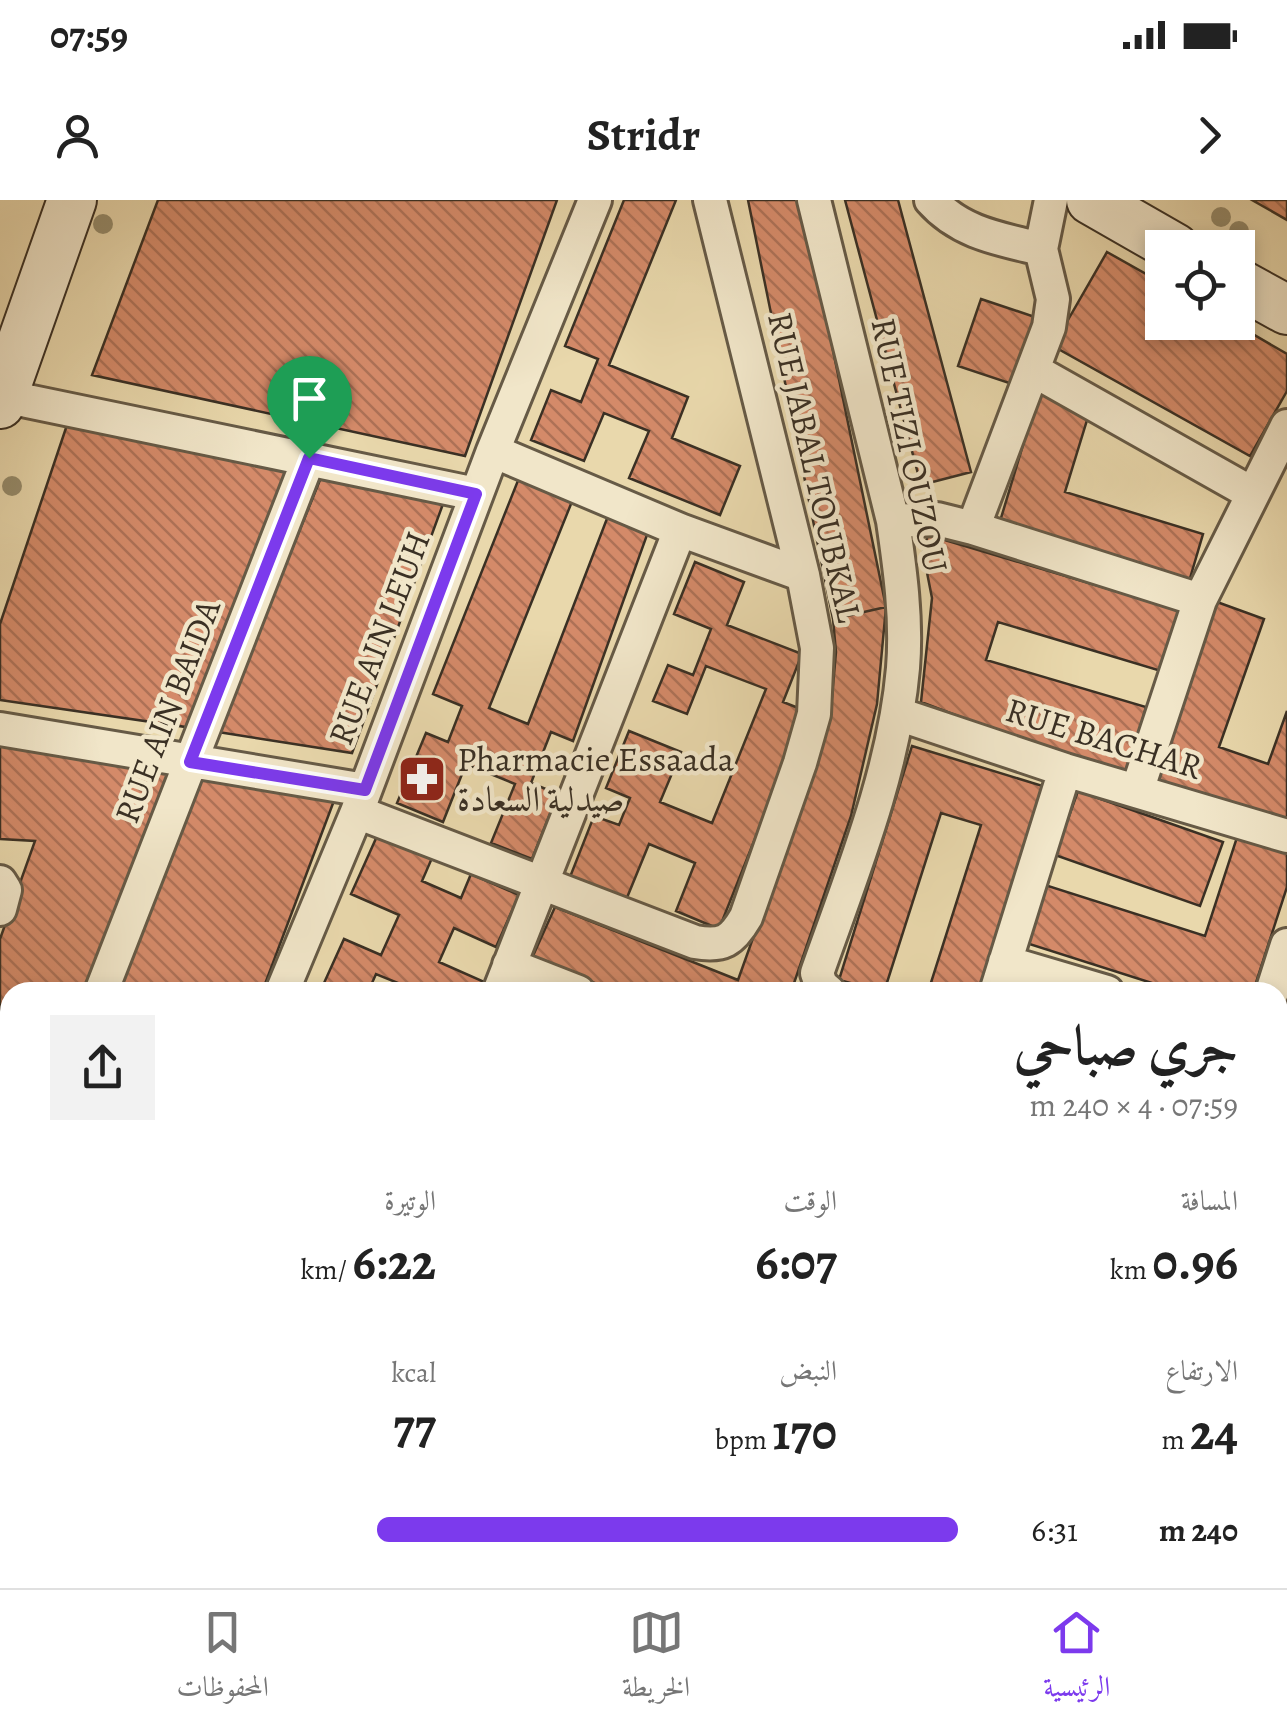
<!DOCTYPE html>
<html lang="ar">
<head>
<meta charset="utf-8">
<style>
	:root { --surface:#fff; --page:#f2f2f2; --text:#222; --muted:#767676; --line:#e0e0e0; --accent:#7c3aed }
	body { margin:0; font-family:Alegreya,Amiri,serif; background:var(--page); color:var(--text); direction:rtl; height:100vh; display:flex; flex-direction:column; font-size:38px; white-space:nowrap }
	* { box-sizing:border-box; margin:0 }
	p { font-size:32px; color:var(--muted) }
	.icon { flex:none; width:55px; height:55px; fill:none; stroke:currentColor; stroke-width:2; stroke-linecap:round; stroke-linejoin:round }
	.map { position:relative; flex:1; overflow:hidden; direction:ltr }
	.drawer { position:absolute; left:0px; top:782px; width:1288px; height:608px; display:flex; flex-direction:column; background:var(--surface); border-radius:30px 30px 0 0; box-shadow:0 5px 15px #0003; direction:rtl }
	.drawer>* { flex:none }
	.tools { position:absolute; left:1145px; top:30px; display:grid; gap:20px }
	.tools a { display:grid; place-items:center; width:110px; height:110px; border-radius:0px; background:var(--surface); box-shadow:0 5px 15px #0003; font-size:50px }
	.pin { position:absolute; display:grid; place-items:center; width:85px; height:85px; color:#fff; margin:-102px -42px; border-radius:50% 50% 50% 0; rotate:-45deg; box-shadow:0 0 10px #0007 }
	.pin .icon { rotate:45deg }
	.round { display:grid; place-items:center; flex:none; width:105px; height:105px; border-radius:0px; background:var(--page) }
	.head { display:flex; align-items:center; justify-content:space-between; height:170px; padding:0 50px }
	h1 { font-size:55px; font-weight:700; line-height:75px }
	.figures { display:grid; grid-template-columns:repeat(3,1fr); gap:15px; height:170px; padding:10px 50px }
	.figures div { display:grid; align-content:center }
	.figures b { font-size:50px; font-weight:700 }
	.figures small { font-size:28px; font-weight:400 }
	.figures p { font-size:28px }
	ul { padding:0 50px; list-style:none; font-size:32px }
	li { display:grid; grid-template-columns:160px 120px 1fr; align-items:center; height:75px }
	li i { height:25px; border-radius:12px; background:var(--accent) }
	.status { display:flex; justify-content:space-between; align-items:center; height:70px; padding:0 50px; background:var(--surface); direction:ltr }
	.status svg { height:28px; fill:currentColor }
	header { display:flex; justify-content:space-between; align-items:center; height:130px; padding:0 50px; background:var(--surface); font-size:45px; font-weight:700 }
	.tab-bar { display:flex; justify-content:space-around; align-items:center; height:140px; border-top:2px solid var(--line); background:var(--surface); font-size:28px; color:var(--muted) }
	.tab-bar a { display:grid; justify-items:center; gap:5px }
	.tab-bar .on { color:var(--accent) }
	.map>svg:first-child { display:block }
</style>
</head>
<body>
<div class="status"><b>07:59</b><svg viewBox="0 0 49 12"><path d="M0 12V9h3v3zM5 12V6h3v6zM10 12V3h3v9zM15 12V0h3v12zM26 1h20v11H26zM47 4h2v5h-2z"/></svg></div>
<header><svg class="icon" aria-label="forward" viewBox="0 0 24 24"><path d="M9 5l7 7-7 7"/></svg>Stridr<svg class="icon" aria-label="person" viewBox="0 0 24 24"><circle cx="12" cy="8" r="4"/><path d="M4 21q1-7 8-7t8 7"/></svg></header>
<div class="map">
<svg width="1287" height="1388" viewBox="0 0 1287 1388">
	<defs>
		<pattern id="building-back-hatch" width="6" height="6" patternUnits="userSpaceOnUse" patternTransform="scale(2.5)"><rect width="6" height="6" fill="#d48a69"/><path d="M-1 5l2 2M0 0l6 6M5-1l2 2" fill="none" stroke="#ad7156"/></pattern>
	</defs>
	<rect width="100%" height="100%" fill="#e9d8ac"/>
	<filter id="stains"><feTurbulence type="fractalNoise" baseFrequency=".002" numOctaves="4"/><feColorMatrix values="0 0 0 0 .2 0 0 0 0 .09 0 0 0 0 .02 0 0 0 .5 -.17"/></filter>
	<radialGradient id="worn" r=".72"><stop offset=".6" stop-color="#630" stop-opacity="0"/><stop offset="1" stop-color="#630" stop-opacity=".3"/></radialGradient>
	<path fill="url(#building-back-hatch)" stroke="#3a3024" stroke-width="2.5" d="M158,0H557L465,256L92,175Z
		M624,0H676L609,165L688,197L672,238L740,266L720,315L629,278L649,231L604,213L584,261L531,240L551,190L581,202L598,159L565,146Z
		M748,0H802L886,407L833,419Z
		M845,0H898L971,272L921,285Z
		M1252,0H1287V20Z
		M1107,52L1162,83V122H1232L1287,154V191L1250,256L1053,146Z
		M981,99L1035,117L1012,184L958,166Z
		M1039,192L1091,207L1065,292L1203,334L1188,385L998,328Z
		M68,222L294,257L186,527L0,500V424Z
		M324,270L447,293L352,553L218,532Z
		M519,278L573,299L489,508L528,524L608,316L647,335L573,541L551,532L531,583L558,594L532,659L491,643L515,584L466,564L443,622L397,603L426,533L448,542L462,506L433,494Z
		M928,335L1179,410L1161,471L998,422L986,460L1146,507L1126,580L921,502L932,398L923,352Z
		M695,362L744,382L727,425L802,454L783,502L806,511L719,729L676,711L695,663L649,644L626,700L570,677L594,616L619,625L630,598L606,588L629,531L681,552L660,602L712,623L766,489L706,466L687,514L653,501L668,465L693,475L711,429L674,414Z
		M1217,402L1264,419L1219,547L1268,564L1287,511V625L1155,579Z
		M886,407L877,504L851,616L791,792H617L532,758L555,707L738,780L822,545L832,497L836,452L833,419Z
		M0,536L177,567L86,792H10V978L0,1003V739L35,641L0,639Z
		M912,546L1046,587L982,792H928L981,625L941,613L884,792L839,780Z
		M199,577L338,590L262,792H114Z
		M1078,591L1223,642L1200,706L1055,655Z
		M1240,628L1287,643V687L1253,792H1180L1023,742L1042,684L1205,736Z
		M378,634L432,658L422,681L461,698L471,674L519,695L496,747L454,728L439,762L489,784L485,792H420L376,774L368,792H346L324,783L344,739L381,755L399,715L351,694Z
		M1287,899V1036L1278,1063V927Z
		M10,1062V1138L0,1135V1085Z
		M1287,1123V1253L1278,1250V1151Z
		M0,1162L10,1163V1193L0,1191Z
		M0,1221L10,1222V1272L0,1271Z
		M0,1325L10,1326V1372L0,1370Z
		M173,1380L275,1384V1380H319V1388H173Z
		M354,1380H408L407,1388H353Z
		M463,1380H504L503,1388H462Z
		M536,1380H590L589,1388H535Z
		M646,1380H688L687,1388H645Z
		M714,1380H781V1388H713Z
		M901,1380H963L962,1388H900Z
		M1130,1380H1177L1174,1388H1127Z
		M1207,1380H1253L1251,1388H1204Z"/>
	<g fill="none" stroke-linecap="round" stroke-linejoin="round">
		<g stroke="#665a46" stroke-width="38">
			<path id="street" d="M814,0L893,321C900,369 907,419 903,468C894,572 852,674 817,773L821,785L829,792
				M931,0C960,33 1000,39 1041,49
				M1035,171L1253,294
				M3,196L476,294
				M493,251L680,330L803,375
				M893,321L937,319L973,328L1200,400
				M973,328L1049,127L1053,99L1041,49L1051,0
				M898,514L1065,570L1287,636
				M0,529L365,590
				M1137,591L1200,400L1287,226
				M357,612L695,742C723,747 732,741 746,717L800,563L814,514L817,448L803,375L710,0
				M0,682L5,690L0,709
				M1005,762L1107,792
				M509,765L578,792
				M101,792L309,258
				M282,792L357,612L493,251L595,0
				M499,792L680,330
				M996,792L1065,570
				M1272,792L1287,745
				M0,1047L10,1024
				M0,1213L10,1214
				M1278,1288L1287,1291
				M129,1388L130,1380
				M335,1388L336,1380
				M422,1388L423,1380
				M518,1388L519,1380
				M702,1388V1380
				M878,1388L879,1380
				M1074,1388L1076,1380"/>
		</g>
		<g stroke="#3a3024" stroke-width="52">
			<path id="secondary" d="M1091,0L1175,48
				M1238,83L1287,110
				M0,204L72,0"/>
		</g>
		<use href="#street" stroke="#f1e6c9" stroke-width="32"/>
		<use href="#secondary" stroke="#f1e6c9" stroke-width="48"/>
	</g>
	<g fill="#968c6c">
		<circle cx="1221" cy="17" r="10"/>
		<circle cx="103" cy="24" r="10"/>
		<circle cx="1239" cy="31" r="10"/>
		<circle cx="12" cy="286" r="10"/>
	</g>
	<g fill="none" stroke-linecap="round" stroke-linejoin="round">
		<g stroke="#fff" stroke-width="20">
			<path id="route" d="M309,258L476,294L365,590L190,562Z"/>
		</g>
		<use href="#route" stroke="#7c3aed" stroke-width="12"/>
	</g>
	<defs>
		<g id="pharmacy-square" transform="scale(2.5)"><rect x="-9" y="-9" width="18" height="18" rx="4" fill="#8f2418" stroke="#f1e6c9"/><path d="M-2-6h4v4h4v4h-4v4h-4v-4h-4v-4h4Z" fill="#fff"/></g>
	</defs>
	<g fill-rule="evenodd">
		<use href="#pharmacy-square" x="422" y="579"/>
	</g>
	<g text-anchor="middle" stroke-width="9" stroke-linejoin="round" paint-order="stroke">
		<g font-size="35" fill="#3a3024" stroke="#f1e6c9">
			<text transform="translate(910 245) rotate(78)" y="12">RUE TIZI OUZOU</text>
			<text transform="translate(815 267) rotate(77)" y="12">RUE JABAL TOUBKAL</text>
			<text transform="translate(379 438) rotate(-69)" y="12">RUE AIN LEUH</text>
			<text transform="translate(167 511) rotate(-69)" y="12">RUE AIN BAIDA</text>
			<text transform="translate(1104 538) rotate(17)" y="12">RUE BACHAR</text>
		</g>
		<g font-size="35" fill="#3a3024" stroke="#f1e6c9" text-anchor="start">
			<text x="457" y="571">Pharmacie Essaada<tspan x="457" dy="40">صيدلية السعادة</tspan></text>
		</g>
	</g>
	<rect width="100%" height="100%" filter="url(#stains)"/>
	<rect width="100%" height="100%" fill="url(#worn)"/>
</svg>
<div class="tools">
<a><svg class="icon" aria-label="locate" viewBox="0 0 24 24"><circle cx="12" cy="12" r="6"/><path d="M12 2v4M12 18v4M2 12h4M18 12h4"/></svg></a>
</div>
<div class="pin" style="left:309px;top:258px;background:#1e9e55"><svg class="icon" aria-label="arrive" viewBox="0 0 24 24"><path d="M6 21V4h12l-3 4 3 4H6"/></svg></div>
<section class="drawer">
<div class="head"><div><h1>جري صباحي</h1><p>07:59 · 4 × 240 m</p></div><a class="round"><svg class="icon" aria-label="share" viewBox="0 0 24 24"><path d="M12 15V3M7 8l5-5 5 5M5 13v7h14v-7"/></svg></a></div>
<div class="figures">
<div><p>المسافة</p><b>0.96<small> km</small></b></div>
<div><p>الوقت</p><b>6:07</b></div>
<div><p>الوتيرة</p><b>6:22<small> /km</small></b></div>
</div>
<div class="figures">
<div><p>الارتفاع</p><b>24<small> m</small></b></div>
<div><p>النبض</p><b>170<small> bpm</small></b></div>
<div><p>kcal</p><b>77</b></div>
</div>
<ul>
<li><b>240 m</b>6:31<i style="width:64%"></i></li>
</ul>
</section>
</div>
<nav class="tab-bar">
<a class="on"><svg class="icon" aria-label="home" viewBox="0 0 24 24"><path d="M3 11l9-7 9 7M6 9v11h12V9"/></svg>الرئيسية</a>
<a><svg class="icon" aria-label="map" viewBox="0 0 24 24"><path d="M3 6l6-2 6 2 6-2v14l-6 2-6-2-6 2zM9 4v14M15 6v14"/></svg>الخريطة</a>
<a><svg class="icon" aria-label="saved" viewBox="0 0 24 24"><path d="M7 4h10v16l-5-4-5 4z"/></svg>المحفوظات</a>
</nav>
</body>
</html>
